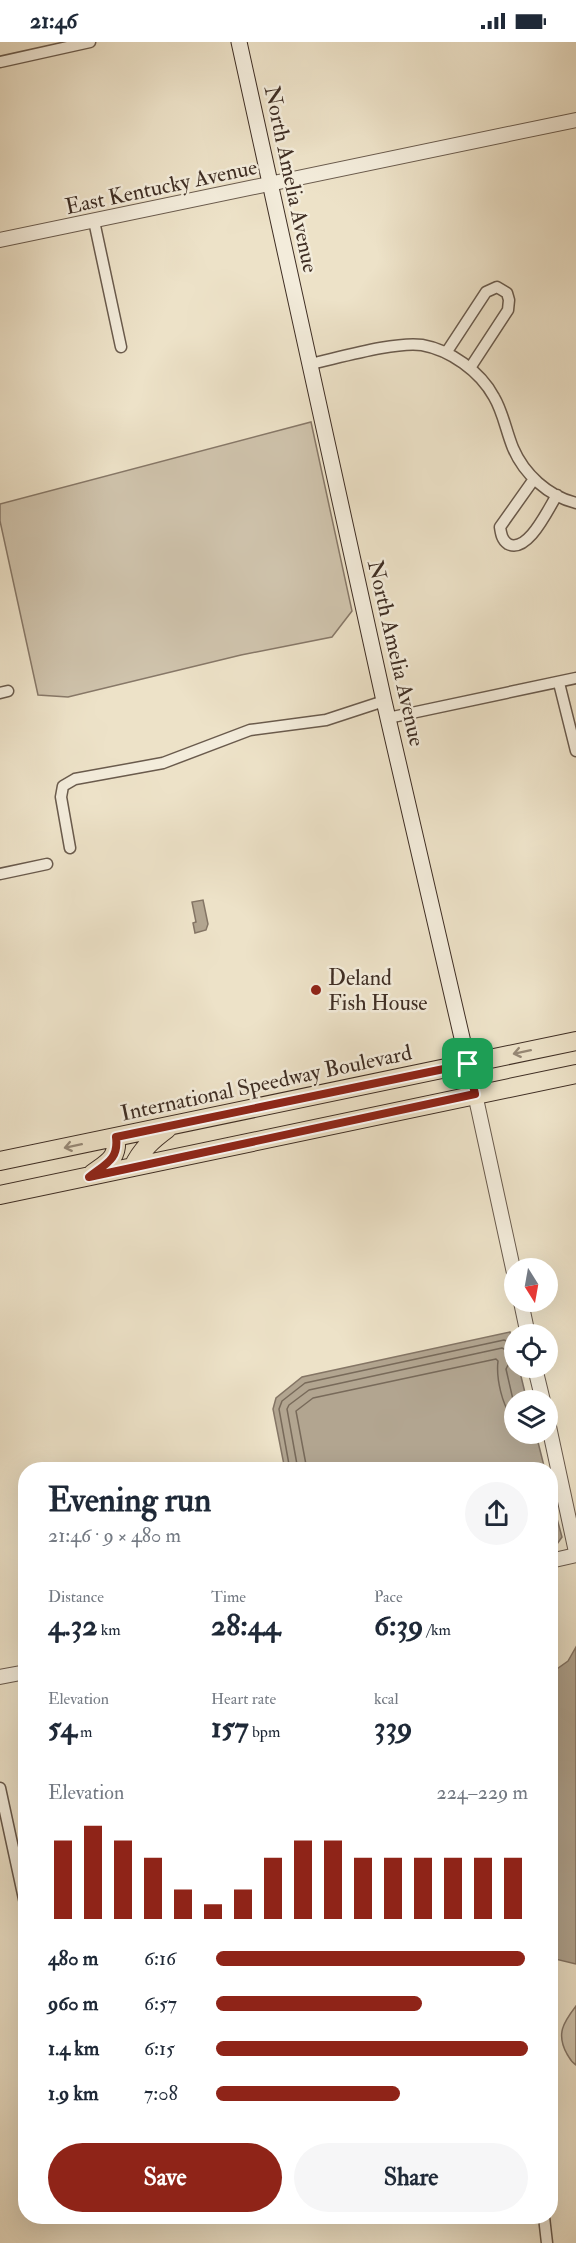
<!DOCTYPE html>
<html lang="en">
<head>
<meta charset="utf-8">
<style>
	:root { --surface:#fff; --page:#f6f6f7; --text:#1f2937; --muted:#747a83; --accent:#8f2418 }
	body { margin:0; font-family:"IM FELL Double Pica",serif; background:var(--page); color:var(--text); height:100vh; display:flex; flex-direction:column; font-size:22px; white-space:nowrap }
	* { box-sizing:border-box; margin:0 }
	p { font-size:20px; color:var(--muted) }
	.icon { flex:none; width:33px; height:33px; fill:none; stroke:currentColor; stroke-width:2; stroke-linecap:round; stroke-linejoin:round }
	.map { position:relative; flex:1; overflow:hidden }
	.details { position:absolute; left:18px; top:1420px; width:540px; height:762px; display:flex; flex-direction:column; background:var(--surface); border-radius:24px; box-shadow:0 6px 24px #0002 }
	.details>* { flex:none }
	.needle { width:39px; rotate:169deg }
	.tools { position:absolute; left:504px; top:1216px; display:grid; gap:12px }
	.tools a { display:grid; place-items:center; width:54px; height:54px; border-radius:50%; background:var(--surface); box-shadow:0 6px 24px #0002; font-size:30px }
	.pin { position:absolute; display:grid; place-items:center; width:51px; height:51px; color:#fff; margin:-26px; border-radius:12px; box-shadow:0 3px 9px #0006 }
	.round { display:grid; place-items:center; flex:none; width:63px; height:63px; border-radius:32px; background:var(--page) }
	.summary { display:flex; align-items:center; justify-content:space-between; height:102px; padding:0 30px }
	h1 { font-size:33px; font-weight:700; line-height:45px }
	.metrics { display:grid; grid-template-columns:repeat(3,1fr); gap:9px; height:102px; padding:6px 30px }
	.metrics div { display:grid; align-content:center }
	.metrics b { font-size:30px; font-weight:700 }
	.metrics small { font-size:16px; font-weight:400 }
	.metrics p { font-size:16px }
	.chart { height:168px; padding:12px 30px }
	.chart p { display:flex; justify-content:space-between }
	.chart svg { width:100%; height:108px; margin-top:6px; stroke:var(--accent); stroke-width:6 }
	.cta { display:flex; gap:12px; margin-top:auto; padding:12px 30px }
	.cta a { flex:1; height:69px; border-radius:36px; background:var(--accent); color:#fff; font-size:24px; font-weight:700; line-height:69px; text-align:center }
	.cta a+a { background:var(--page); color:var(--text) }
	ul { padding:0 30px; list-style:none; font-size:20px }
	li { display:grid; grid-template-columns:96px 72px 1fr; align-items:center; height:45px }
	li i { height:15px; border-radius:8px; background:var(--accent) }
	.status { display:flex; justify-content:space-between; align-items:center; height:42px; padding:0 30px; background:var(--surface); direction:ltr }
	.status svg { height:16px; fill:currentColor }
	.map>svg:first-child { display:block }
</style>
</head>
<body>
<div class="status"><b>21:46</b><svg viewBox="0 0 49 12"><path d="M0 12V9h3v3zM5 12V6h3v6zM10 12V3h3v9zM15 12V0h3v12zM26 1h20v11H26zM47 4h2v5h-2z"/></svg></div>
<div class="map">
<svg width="576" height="2201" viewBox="0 0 576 2201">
	<rect width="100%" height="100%" fill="#ede2c8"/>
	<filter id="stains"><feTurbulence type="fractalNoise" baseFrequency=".00333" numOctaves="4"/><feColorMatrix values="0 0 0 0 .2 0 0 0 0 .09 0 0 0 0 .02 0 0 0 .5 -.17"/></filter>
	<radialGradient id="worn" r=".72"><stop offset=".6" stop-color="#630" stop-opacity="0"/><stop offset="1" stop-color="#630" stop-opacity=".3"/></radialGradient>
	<path fill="#cfc3ac" stroke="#877868" stroke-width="1.5" d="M311,380L352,569L332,595L241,613L68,655L38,653L0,479V462Z
		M576,1964V2023C571,2020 570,2017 567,2012C556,1992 563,1981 576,1964Z"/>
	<path fill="#b2a590" stroke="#847565" stroke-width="1.5" d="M203,858L208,882L206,888L195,891L193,881L196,880L192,860Z
		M510,1290L514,1307V1326H519L527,1359H514V1392H536L545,1428H285L273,1367L276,1356L302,1335Z
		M550,1451L562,1495L550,1512Z
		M576,1605V1922L551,1916L550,1632L568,1619Z"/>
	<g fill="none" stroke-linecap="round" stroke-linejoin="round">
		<path stroke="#786a5a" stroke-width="1.5" d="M290,1428L279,1367L282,1359L305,1341L504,1298L514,1302
			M298,1428L287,1367L289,1363L309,1348L502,1306L514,1312L506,1327L514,1362
			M307,1428L296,1369L313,1356L496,1317L498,1319C496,1336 502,1365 514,1377"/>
		<g stroke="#6a5b4d" stroke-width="13">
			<path id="minor" d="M0,20L90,0
				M94,179L121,305
				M446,311L486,250L497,245L507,251L509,258L508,268L470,326
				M310,322C338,316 396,299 422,303C450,308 480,329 494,355C503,370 506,389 513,406C524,432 548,454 576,461
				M534,437L500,485C501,492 502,498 508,502C528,512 548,467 557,453
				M559,641L576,709
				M0,651L8,649
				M388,676L576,636
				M70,806L61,755L63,744L75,737L163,721L250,688L326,678L384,659
				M0,832L47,822
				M0,1746L26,1866
				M544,2175L547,2201"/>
		</g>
		<g stroke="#6a5b4d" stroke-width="16">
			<path id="tertiary" d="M0,198L576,78
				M475,1052L514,1231
				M521,1260L528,1293
				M535,1326L543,1359
				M548,1380L576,1510
				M550,1519L576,1513
				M0,1635L26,1630"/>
		</g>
		<g stroke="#3f2e24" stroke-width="17">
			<path id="secondary" d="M239,0L384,659L475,1052"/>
		</g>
		<g stroke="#3f2e24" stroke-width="20">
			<path id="primary" d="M0,1119L576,999
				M133,1125C141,1108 152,1098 167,1087
				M92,1132C108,1120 118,1117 116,1095
				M0,1153L576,1032"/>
		</g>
		<use href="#minor" stroke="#f3ecdb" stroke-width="10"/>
		<use href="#tertiary" stroke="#f3ecdb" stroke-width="14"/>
		<use href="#secondary" stroke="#f3ecdb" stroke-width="15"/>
		<use href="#primary" stroke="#ede2c8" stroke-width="18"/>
	</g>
	<defs><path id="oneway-shaft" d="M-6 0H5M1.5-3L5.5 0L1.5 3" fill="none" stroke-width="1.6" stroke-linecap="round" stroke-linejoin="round" transform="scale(1.5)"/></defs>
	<g stroke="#968876">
		<use href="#oneway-shaft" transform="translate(522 1010) rotate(168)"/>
		<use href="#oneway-shaft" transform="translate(73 1104) rotate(168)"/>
	</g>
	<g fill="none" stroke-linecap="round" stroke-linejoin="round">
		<g stroke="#fff" stroke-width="12">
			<path id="route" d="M468,1022L475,1052L89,1135C105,1122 119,1118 116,1095Z"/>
		</g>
		<use href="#route" stroke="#8f2418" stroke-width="8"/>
	</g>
	<circle fill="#8f2418" stroke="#f3ecdb" stroke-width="2" cx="316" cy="948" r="6"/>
	<g text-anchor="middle" stroke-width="5" stroke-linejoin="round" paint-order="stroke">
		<g font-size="22" fill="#3f2e24" stroke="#f3ecdb">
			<text transform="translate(292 137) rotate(78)" y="8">North Amelia Avenue</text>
			<text transform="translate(161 144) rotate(-12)" y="8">East Kentucky Avenue</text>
			<text transform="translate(397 611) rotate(77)" y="8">North Amelia Avenue</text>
			<text transform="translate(266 1040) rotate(-12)" y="8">International Speedway Boulevard</text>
		</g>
		<g font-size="22" fill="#3f2e24" stroke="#f3ecdb" text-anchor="start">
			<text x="328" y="943">Deland<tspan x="328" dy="25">Fish House</tspan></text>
		</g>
	</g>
	<rect width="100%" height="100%" filter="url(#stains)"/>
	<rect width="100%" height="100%" fill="url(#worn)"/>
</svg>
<div class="tools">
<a><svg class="needle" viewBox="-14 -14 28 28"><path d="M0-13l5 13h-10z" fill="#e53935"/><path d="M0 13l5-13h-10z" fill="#747a83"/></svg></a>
<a><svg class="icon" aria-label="locate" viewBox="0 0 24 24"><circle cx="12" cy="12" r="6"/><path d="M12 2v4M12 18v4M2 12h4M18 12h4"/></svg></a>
<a><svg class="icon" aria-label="layers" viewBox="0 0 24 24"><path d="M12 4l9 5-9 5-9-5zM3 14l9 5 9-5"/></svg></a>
</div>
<div class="pin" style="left:468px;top:1022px;background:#1e9e55"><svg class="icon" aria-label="arrive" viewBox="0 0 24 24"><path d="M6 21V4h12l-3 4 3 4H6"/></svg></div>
<section class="details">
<div class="summary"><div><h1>Evening run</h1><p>21:46 · 9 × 480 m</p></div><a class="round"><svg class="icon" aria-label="share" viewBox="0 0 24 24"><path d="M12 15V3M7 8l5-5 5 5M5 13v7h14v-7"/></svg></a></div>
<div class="metrics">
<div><p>Distance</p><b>4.32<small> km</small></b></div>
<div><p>Time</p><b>28:44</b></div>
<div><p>Pace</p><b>6:39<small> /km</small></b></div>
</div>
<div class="metrics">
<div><p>Elevation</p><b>54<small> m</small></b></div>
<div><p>Heart rate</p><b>157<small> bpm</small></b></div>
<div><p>kcal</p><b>339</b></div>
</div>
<div class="chart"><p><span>Elevation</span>224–229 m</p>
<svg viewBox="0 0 160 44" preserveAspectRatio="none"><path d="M5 44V12M15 44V6M25 44V12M35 44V19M45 44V32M55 44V38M65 44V32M75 44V19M85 44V12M95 44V12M105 44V19M115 44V19M125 44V19M135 44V19M145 44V19M155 44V19"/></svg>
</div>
<ul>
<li><b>480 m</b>6:16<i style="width:99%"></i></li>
<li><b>960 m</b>6:57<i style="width:66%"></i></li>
<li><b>1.4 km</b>6:15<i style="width:100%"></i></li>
<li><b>1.9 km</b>7:08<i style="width:59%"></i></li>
</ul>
<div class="cta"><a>Save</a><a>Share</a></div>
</section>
</div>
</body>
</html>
